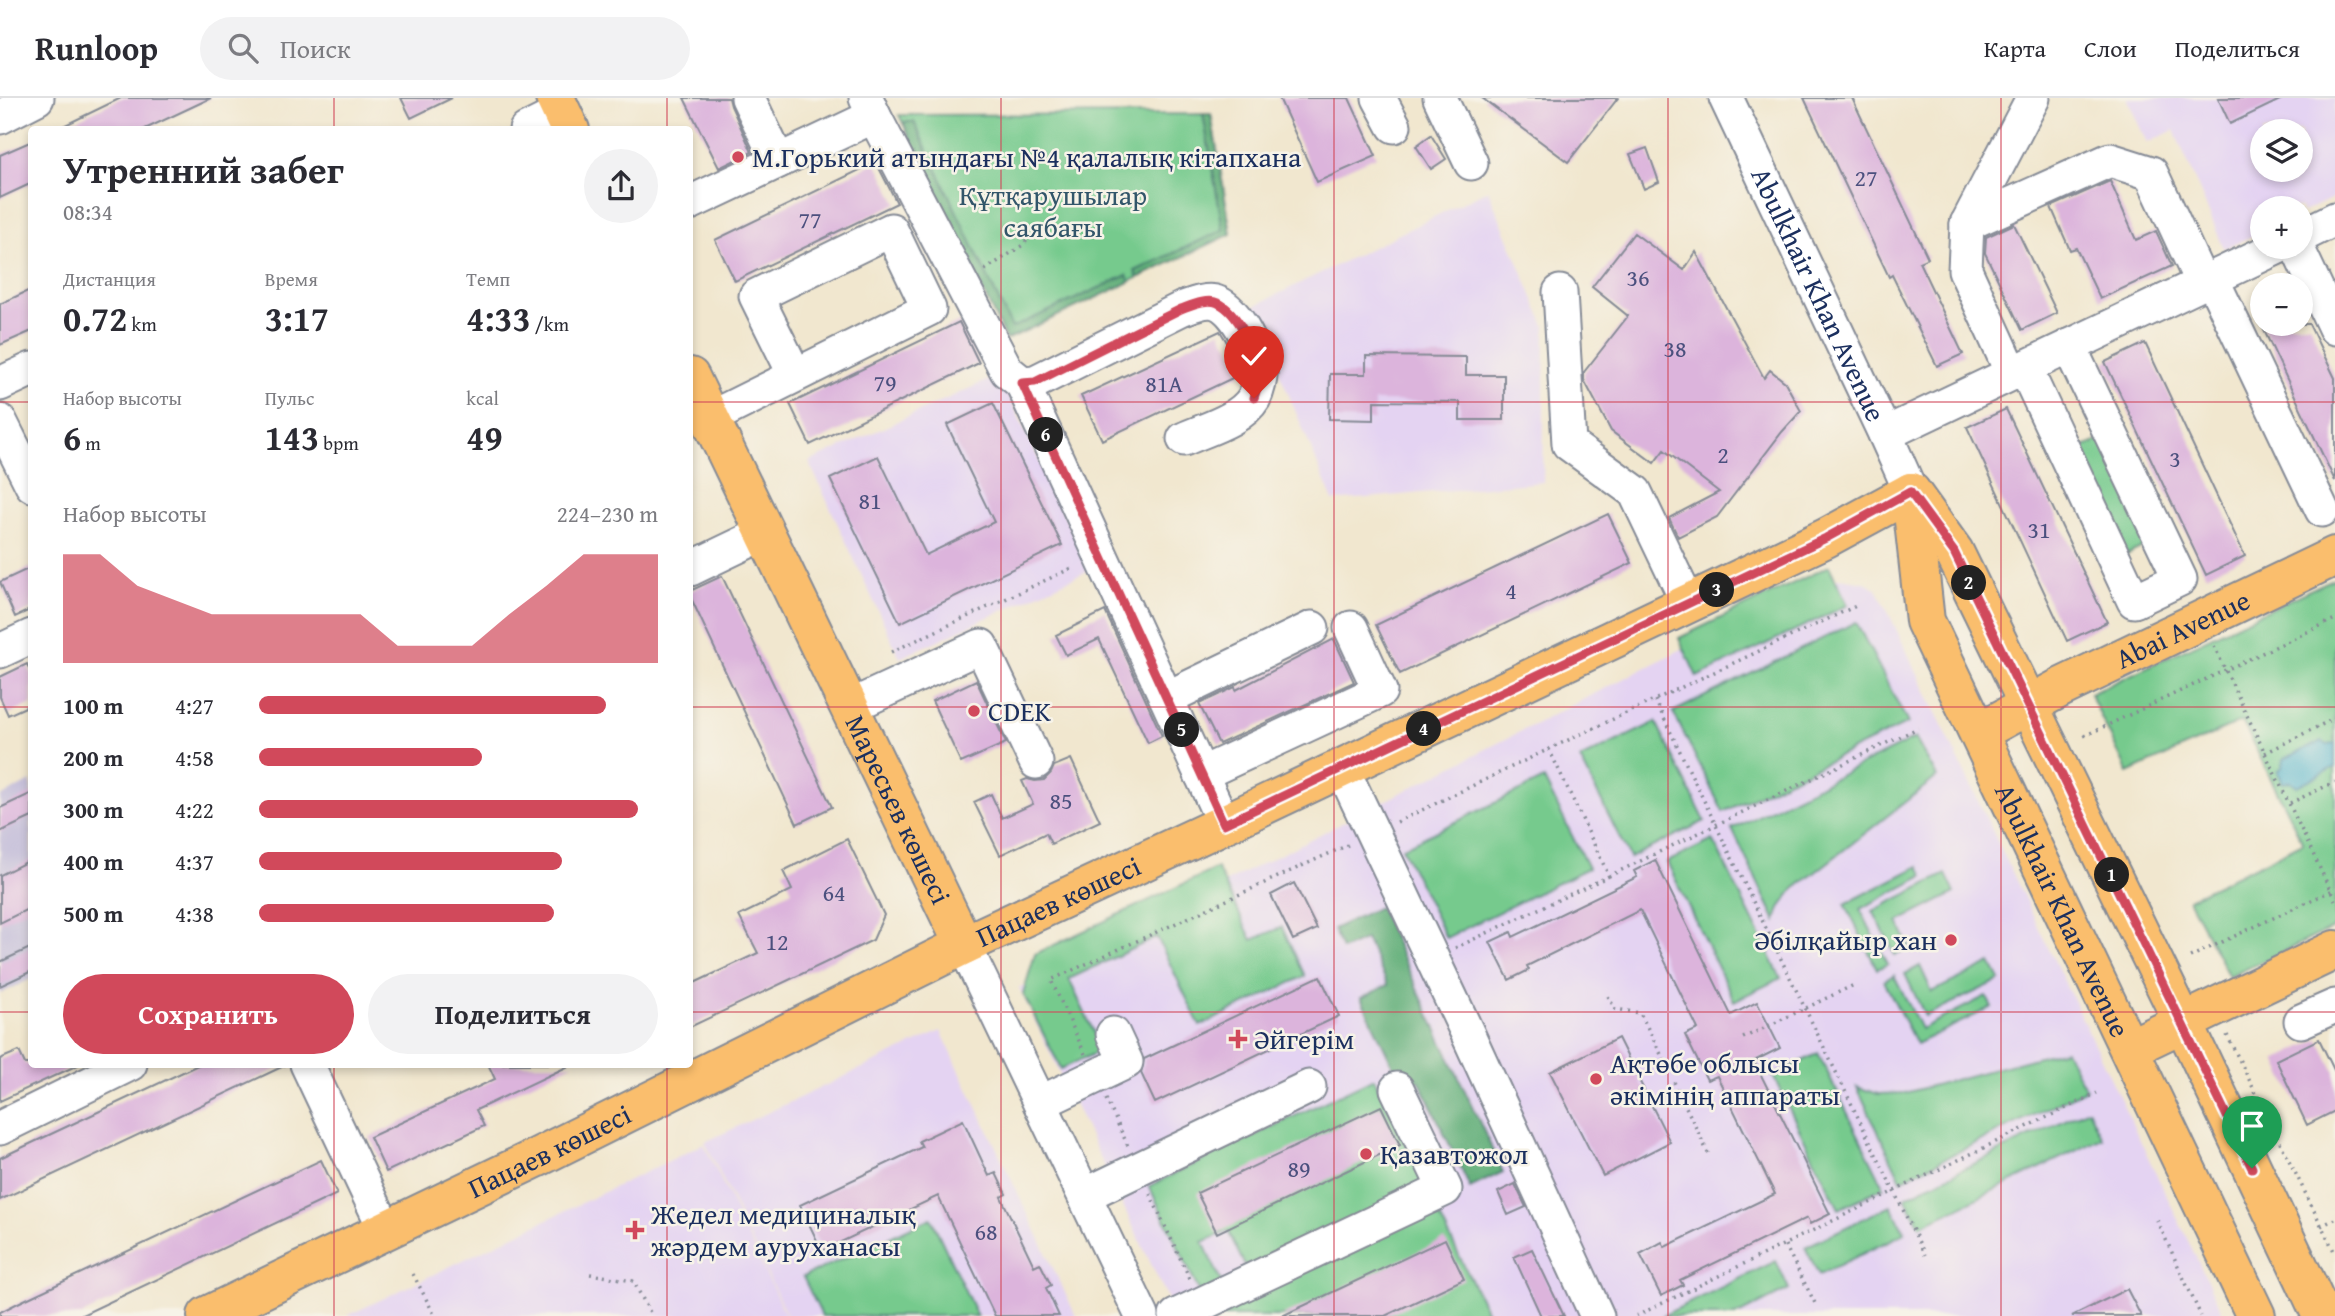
<!DOCTYPE html>
<html lang="ru">
<head>
<meta charset="utf-8">
<style>
	:root { --surface:#fff; --page:#f2f2f3; --text:#2b2b33; --muted:#7c7c81; --line:#e1e1e2; --accent:#d1495b }
	body { margin:0; font-family:"Gentium Book Plus",serif; background:var(--page); color:var(--text); height:100vh; display:flex; flex-direction:column; font-size:26px; white-space:nowrap }
	* { box-sizing:border-box; margin:0 }
	p { font-size:23px; color:var(--muted) }
	.icon { flex:none; width:38px; height:38px; fill:none; stroke:currentColor; stroke-width:2; stroke-linecap:round; stroke-linejoin:round }
	.map { position:relative; flex:1; overflow:hidden }
	.details { position:absolute; left:28px; top:28px; width:665px; height:942px; display:flex; flex-direction:column; background:var(--surface); border-radius:7px; box-shadow:0 4px 10px #0003 }
	.details>* { flex:none }
	.controls { position:absolute; left:2250px; top:21px; display:grid; gap:14px }
	.controls a { display:grid; place-items:center; width:63px; height:63px; border-radius:50%; background:var(--surface); box-shadow:0 4px 10px #0003; font-size:35px }
	.pin { position:absolute; display:grid; place-items:center; width:60px; height:60px; color:#fff; margin:-72px -30px; border-radius:50% 50% 50% 0; rotate:-45deg; box-shadow:0 0 7px #0007 }
	.pin .icon { rotate:45deg }
	.km { position:absolute; width:35px; height:35px; margin:-18px; border-radius:50%; background:#222; color:#fff; font-size:19px; line-height:35px; text-align:center }
	.round { display:grid; place-items:center; flex:none; width:74px; height:74px; border-radius:37px; background:var(--page) }
	.overview { display:flex; align-items:center; justify-content:space-between; height:119px; padding:0 35px }
	h1 { font-size:38px; font-weight:600; line-height:52px }
	.metrics { display:grid; grid-template-columns:repeat(3,1fr); gap:10px; height:119px; padding:7px 35px }
	.metrics div { display:grid; align-content:center }
	.metrics b { font-size:35px; font-weight:600 }
	.metrics small { font-size:19px; font-weight:400 }
	.metrics p { font-size:19px }
	.chart { height:196px; padding:14px 35px }
	.chart p { display:flex; justify-content:space-between }
	.chart svg { width:100%; height:126px; margin-top:7px; fill:var(--accent); opacity:.7 }
	.action { display:flex; gap:14px; margin-top:auto; padding:14px 35px }
	.action a { flex:1; height:80px; border-radius:42px; background:var(--accent); color:#fff; font-size:28px; font-weight:600; line-height:80px; text-align:center }
	.action a+a { background:var(--page); color:var(--text) }
	ul { padding:0 35px; list-style:none; font-size:23px }
	li { display:grid; grid-template-columns:112px 84px 1fr; align-items:center; height:52px }
	li i { height:18px; border-radius:9px; background:var(--accent) }
	header { display:flex; align-items:center; gap:42px; box-sizing:border-box; height:98px; padding:0 35px; background:var(--surface); border-bottom:2px solid var(--line) }
	header strong { font-size:33px }
	nav { display:flex; gap:38px; margin-inline-start:auto; font-size:24px }
	.search { width:490px; height:63px; background:var(--page); display:flex; align-items:center; gap:18px; box-sizing:border-box; padding:0 24px; border-radius:38px; color:var(--muted); font-size:26px }
	.map>svg:first-child { display:block }
</style>
</head>
<body>
<header>
<strong>Runloop</strong>
<div class="search"><svg class="icon" aria-label="search" viewBox="0 0 24 24"><circle cx="10" cy="10" r="6"/><path d="M15 15l6 6"/></svg>Поиск</div>
<nav><a>Карта</a><a>Слои</a><a>Поделиться</a></nav>
</header>
<div class="map">
<svg width="2335" height="1218" viewBox="0 0 2335 1218">
	<rect width="100%" height="100%" fill="#f7f3e8"/>
	<filter id="ink" filterUnits="userSpaceOnUse"><feTurbulence type="fractalNoise" baseFrequency=".0143" numOctaves="2"/><feDisplacementMap in="SourceGraphic" scale="14" xChannelSelector="R" yChannelSelector="G"/><feConvolveMatrix kernelMatrix="1 2 1 2 8 2 1 2 1" color-interpolation-filters="sRGB"/></filter>
	<filter id="wash" filterUnits="userSpaceOnUse"><feTurbulence type="fractalNoise" baseFrequency=".00686" numOctaves="4" result="noise"/><feDisplacementMap in="SourceGraphic" scale="28" xChannelSelector="R" yChannelSelector="G"/><feGaussianBlur stdDeviation="1.57" result="paint"/><feColorMatrix in="noise" values="0 0 0 0 0 0 0 0 0 0 0 0 0 0 0 0 0 1.4 0 .05"/><feComposite in="paint" operator="in"/></filter>
	<g filter="url(#wash)">
		<rect width="100%" height="100%" fill="#f1e7cf"/>
		<path fill="#e4d3f2" fill-rule="evenodd" d="M2127,0H2335V99L2301,115V110H2263V133L2224,151L2174,32L2147,45ZM2263,33H2301V72H2263Z
			M1488,92L1545,228L1543,384L1333,403L1252,209Z
			M999,277L1090,472L900,560L809,364Z
			M1839,480L1865,484L1877,491L2224,1218H1176L1019,890L1815,483Z
			M941,933L1076,1218H787L705,1044Z
			M704,1046L786,1218H347Z"/>
		<path fill="#c6c0da" d="M31,683V881L0,896V699Z"/>
		<path fill="#76ca8d" stroke="#487c76" stroke-width="2" d="M1211,16L1231,136L1006,242L899,17Z
			M2101,341L2151,445L2122,459L2073,355Z
			M1829,468L1848,507L1697,579L1679,540Z
			M2335,480V829L2229,879L2188,801L2303,745L2242,623L2128,675L2090,596Z
			M1856,524L1908,625L1723,714L1673,614Z
			M1656,624L1705,723L1630,760L1580,661Z
			M1915,640L1937,679L1794,791L1780,810L1776,823L1732,731Z
			M1544,681L1588,770L1446,840L1402,750Z
			M1713,742L1781,880L1734,903L1667,764Z
			M1919,768L1924,778L1860,811L1888,866L1877,871L1845,806Z
			M1217,770L1252,842L1282,829L1305,878L1200,928L1157,839L1069,881L1102,952L1061,971L1023,896L1035,856Z
			M1946,776L1955,795L1898,824L1910,849L1895,857L1873,813Z
			M1991,865L2000,882L1925,918L1905,876L1920,868L1932,894Z
			M1894,877L1921,931L1986,898L1992,909L1916,946L1884,883Z
			M2065,952L2086,991L1901,1082L1857,989L1878,996L1905,995Z
			M1818,955L1884,1089L1839,1111L1773,978Z
			M1374,980L1427,1089L1248,1174L1228,1133L1203,1144L1222,1185L1200,1195L1149,1088Z
			M2088,1011L2102,1040L1920,1128L1905,1099Z
			M1891,1107L1905,1135L1819,1177L1805,1149Z
			M1435,1109L1489,1218H1214Z
			M931,1120L977,1218H822L803,1179Z
			M1776,1163L1789,1191L1736,1218H1662Z"/>
		<path fill="#60ae78" stroke="#3e6e6b" stroke-width="2" d="M1203,16H1211L1231,136L1138,180L1135,173L1223,132Z
			M903,24H914L1012,230L1127,177L1130,184L1006,242Z
			M1379,809L1503,1074L1470,1090L1419,982L1403,989L1361,900L1388,887L1366,841L1342,852L1333,831Z"/>
		<path fill="#4ab0c9" stroke="#327094" stroke-width="2" d="M2322,643L2327,647L2335,646V669L2297,688L2291,683L2283,685L2278,674L2283,668L2284,661Z"/>
		<g id="blocks">
			<path fill="#dcb4dc" d="M121,0H211L143,32H55Z
				M401,0H452L411,20Z
				M684,0H729L731,8L752,54L719,70Z
				M1279,0H1349L1376,58L1317,84Z
				M1482,0H1618L1568,64Z
				M1804,0H1852L1928,160L1919,164L1963,256L1937,268L1892,177L1889,179Z
				M2218,0H2284L2230,26Z
				M1431,37L1446,61L1431,71L1416,48Z
				M32,43V85L0,100V57Z
				M1647,50L1659,84L1644,91L1630,56Z
				M876,64L897,105L735,183L715,142Z
				M2110,83L2136,142L2156,133L2172,168L2100,201L2076,150L2070,152L2051,109Z
				M2014,126L2057,215L2022,232L1985,155L1986,139Z
				M1634,135L1684,172L1696,154L1764,280L1770,272L1785,284L1801,313L1782,334L1717,419L1678,439L1669,420L1719,394L1664,352L1654,365L1611,333L1584,282V274L1628,218L1592,189Z
				M32,191V233L0,247V206Z
				M959,224L979,265L810,347L790,306Z
				M2261,226H2309L2335,280V383Z
				M1220,233L1233,254L1241,276L1102,342L1081,298Z
				M2145,245L2245,458L2206,477L2105,264Z
				M1366,258L1466,259V277H1504V322H1460V304L1374,303V322L1329,321L1330,276H1366Z
				M993,305L1062,447L900,525L830,381L878,358L926,457L994,424L947,327Z
				M2006,311L2107,524L2067,543L1967,329Z
				M1608,416L1632,465L1400,576L1376,527Z
				M32,469V511L15,519L0,484Z
				M722,478L832,709L797,726L690,498V493Z
				M1105,513L1162,638L1148,645L1099,541L1066,557L1056,537Z
				M1334,541L1354,584L1219,646L1199,606L1235,589L1236,592Z
				M27,566L32,576V606L8,617L0,599V579Z
				M976,582L1006,645L961,665L932,603Z
				M1071,661L1100,723L1051,746L1046,735L1000,757L974,704L991,696L1002,720L1033,706L1022,683L1027,681L1035,683L1044,682L1051,675L1054,668Z
				M32,695V719L0,734V710Z
				M847,741L884,817L873,842L690,929V887L758,855L739,818L792,792L783,773Z
				M32,761V809L0,825V777Z
				M1655,762L1731,917L1757,904L1780,950L1754,963L1830,1116L1810,1126L1807,1120L1680,1182L1683,1187L1661,1198L1640,1156L1662,1144L1665,1149L1775,1096L1717,978L1707,982L1685,937L1698,931L1640,812L1527,868L1529,872L1509,882L1490,844L1511,834L1513,839L1637,779L1634,773Z
				M1294,785L1317,831L1293,842L1271,797Z
				M32,849V873L0,888V864Z
				M1320,878L1339,918L1155,1005L1141,975L1144,961Z
				M1618,940L1670,1044L1603,1078L1550,974Z
				M2319,941L2335,974V1013L2307,1027L2276,962Z
				M19,953L25,966H80L0,1003V961Z
				M200,966H288L0,1102V1060Z
				M488,966H573L476,1012L484,1028L386,1074L370,1039L495,981Z
				M1381,1008L1400,1047L1217,1135L1197,1095Z
				M963,1022L989,1078L996,1075L1006,1096L1001,1099L1034,1168L1040,1165L1051,1187L1046,1190L1059,1218H995L938,1098L822,1153L800,1107L922,1049L919,1043Z
				M321,1062L337,1096L80,1218H0V1214L20,1204Z
				M1515,1086L1526,1109L1508,1117L1498,1094Z
				M1445,1141L1464,1181L1385,1218H1282Z
				M1532,1151L1564,1218H1541L1514,1159Z
				M2127,1191L2141,1218H2072Z"/>
		</g>
	</g>
	<g filter="url(#ink)">
		<use href="#blocks" fill-opacity="0" stroke="#868b96" stroke-width="2"/>
		<g fill="none" stroke-linecap="round" stroke-linejoin="round">
			<g stroke="#868b96" stroke-width="37">
				<g id="minor">
					<path d="M748,0L778,63"/>
					<path d="M1379,0L1394,28"/>
					<path d="M1440,0L1471,65"/>
					<path id="s1" d="M1726,0L1885,336L1911,394"/>
					<path d="M874,18L1007,273L1022,285L1035,284L1181,211C1192,207 1207,200 1218,205C1237,213 1257,254 1260,274C1261,280 1257,294 1254,300C1241,322 1206,331 1184,341"/>
					<path d="M0,19L37,0"/>
					<path d="M526,32L562,14"/>
					<path d="M690,105L874,18L866,0"/>
					<path d="M1967,126L2033,0"/>
					<path d="M2301,138L2335,121"/>
					<path d="M2297,149L2335,230"/>
					<path d="M2212,181L2322,412"/>
					<path d="M1560,194L1569,346L1635,394L1688,505"/>
					<path d="M2025,270L2134,503L2180,481L2069,248"/>
					<path d="M2012,275L1965,172L1967,126L2110,62L2151,75L2202,185"/>
					<path d="M1022,285L1224,726"/>
					<path d="M0,286L32,271"/>
					<path d="M710,320L929,211L891,132L756,198L795,277"/>
					<path d="M0,323L32,387"/>
					<path d="M1885,336L2278,149"/>
					<path d="M690,471L765,435"/>
					<path d="M0,553L32,538"/>
					<path d="M1167,600L1312,530"/>
					<path d="M849,609L981,548L1036,664"/>
					<path d="M1342,670L1466,932L1597,1218"/>
					<path d="M1201,676L1380,593L1351,530"/>
					<path d="M964,847L1142,1218"/>
					<path d="M2301,923L2335,908"/>
					<path d="M307,966L386,1133"/>
					<path d="M1040,1005L1126,964L1113,936"/>
					<path d="M0,1030L130,966"/>
					<path d="M1085,1097L1309,989"/>
					<path d="M1176,1218L1445,1091L1397,991"/>
				</g>
			</g>
			<g stroke="#868b96" stroke-width="42">
				<g id="major">
					<path d="M555,0L570,32"/>
					<path id="s2" d="M690,279L964,847"/>
					<path d="M1911,394L1954,454L2183,924L2322,1218"/>
					<path id="s3" d="M1911,396L1925,523L2256,1218"/>
					<path id="s4" d="M1979,634L2062,589L2335,458"/>
					<path d="M2130,950L2335,852"/>
					<path id="s5" d="M207,1218L538,1059L964,847L1224,726L1826,440L1911,394"/>
				</g>
			</g>
			<path stroke="#868b96" stroke-width="3.5" stroke-dasharray="2 5" stroke-linecap="butt" d="M985,172L1023,147L1036,132
				M2214,548L2335,802
				M891,554L1072,470
				M1655,602L1925,1157
				M2084,638L2335,521
				M1549,651L1609,778L1918,630
				M2265,655L2335,620
				M2290,705L2335,684
				M1397,724L1549,651L1858,507
				M1455,850L1609,778
				M2190,859L2335,791
				M1608,898L1615,911L1640,915L1668,970
				M2227,937L2335,1155
				M1743,940L1854,887
				M1085,956L1051,882L1348,747
				M1674,984L1709,1057
				M1106,1001L1128,1048
				M1150,1096L1190,1181
				M2157,1122L2201,1218
				M2321,1128L2335,1121
				M1785,1147L1817,1209
				M413,1176L435,1218
				M590,1176L633,1183L652,1218
				M1636,1218L2097,995"/>
			<use href="#minor" stroke="#fff" stroke-width="33"/>
			<use href="#major" stroke="#fabe6d" stroke-width="38"/>
		</g>
	</g>
	<g fill="none" stroke-linecap="round" stroke-linejoin="round" filter="url(#ink)">
		<g stroke="#fff" stroke-width="14">
			<path id="route" d="M1254,300C1256,292 1261,281 1260,273C1257,254 1237,213 1218,205C1207,200 1192,207 1181,211L1035,284L1022,285L1224,726L1826,440L1910,394L1954,454L2252,1070"/>
		</g>
		<use href="#route" stroke="#d1495b" stroke-width="9"/>
	</g>
	<path fill="none" stroke="#d1495b" stroke-width="2" stroke-opacity="0.55" d="M334,0V32M667,0V32M1001,0V1218M1334,0V1218M1668,0V1218M2001,0V1218M0,304H32M690,304H2335M0,609H32M690,609H2335M0,914H32M690,914H2335M334,966V1218M667,966V1218"/>
	<g fill="#d1495b" stroke="#f7f3e8" stroke-width="2.5">
		<circle cx="738" cy="59" r="7"/>
		<circle cx="974" cy="613" r="7"/>
		<circle cx="1951" cy="842" r="7"/>
		<path d="M1234.5 930.5h7v7h7v7h-7v7h-7v-7h-7v-7h7z"/>
		<circle cx="1596" cy="981" r="7"/>
		<circle cx="1366" cy="1056" r="7"/>
		<path d="M631.5 1121.5h7v7h7v7h-7v7h-7v-7h-7v-7h7z"/>
	</g>
	<g text-anchor="middle" stroke-width="5" stroke-linejoin="round" paint-order="stroke">
		<g font-size="24" fill="#4b507e">
			<text x="1866" y="88">27</text>
			<text x="810" y="130">77</text>
			<text x="1638" y="188">36</text>
			<text x="1675" y="259">38</text>
			<text x="885" y="293">79</text>
			<text x="1164" y="294">81А</text>
			<text x="1723" y="365">2</text>
			<text x="2175" y="369">3</text>
			<text x="870" y="411">81</text>
			<text x="2039" y="440">31</text>
			<text x="1511" y="501">4</text>
			<text x="1061" y="711">85</text>
			<text x="834" y="803">64</text>
			<text x="777" y="852">12</text>
			<text x="1299" y="1079">89</text>
			<text x="986" y="1142">68</text>
		</g>
		<g font-size="28" fill="#1b2f5e" stroke="#f7f3e8" text-anchor="start">
			<text x="752" y="69">М.Горький атындағы №4 қалалық кітапхана</text>
			<text x="988" y="623">CDEK</text>
			<text x="1937" y="852" text-anchor="end">Әбілқайыр хан</text>
			<text x="1254" y="951">Әйгерім</text>
			<text x="1610" y="975">Ақтөбе облысы<tspan x="1610" dy="32">әкімінің аппараты</tspan></text>
			<text x="1380" y="1066">Қазавтожол</text>
			<text x="651" y="1126">Жедел медициналық<tspan x="651" dy="32">жәрдем ауруханасы</tspan></text>
		</g>
		<g font-size="28" fill="#32566a" stroke="#f7f3e8">
			<text x="1053" y="107">Құтқарушылар<tspan x="1053" dy="32">саябағы</tspan></text>
		</g>
		<g font-size="28" fill="#1b2f5e" stroke="#f7f3e8">
			<text dy="10" stroke="none"><textPath href="#s1" startOffset="217">Abulkhair Khan Avenue</textPath></text>
			<text dy="10" stroke="none"><textPath href="#s4" startOffset="228">Abai Avenue</textPath></text>
			<text dy="10" stroke="none"><textPath href="#s2" startOffset="480">Маресьев көшесі</textPath></text>
			<text dy="10" stroke="none"><textPath href="#s5" startOffset="947">Пацаев көшесі</textPath></text>
			<text dy="10" stroke="none"><textPath href="#s3" startOffset="448">Abulkhair Khan Avenue</textPath></text>
			<text dy="10" stroke="none"><textPath href="#s5" startOffset="380">Пацаев көшесі</textPath></text>
		</g>
	</g>
</svg>
<div class="controls">
<a><svg class="icon" aria-label="layers" viewBox="0 0 24 24"><path d="M12 4l9 5-9 5-9-5zM3 14l9 5 9-5"/></svg></a>
<a>+</a>
<a>−</a>
</div>
<div class="pin" style="left:2252px;top:1070px;background:#1e9e55"><svg class="icon" aria-label="arrive" viewBox="0 0 24 24"><path d="M6 21V4h12l-3 4 3 4H6"/></svg></div>
<div class="pin" style="left:1254px;top:300px;background:#d93025"><svg class="icon" aria-label="check" viewBox="0 0 24 24"><path d="M5 12l5 5 9-10"/></svg></div>
<b class="km" style="left:2112px;top:777px">1</b>
<b class="km" style="left:1969px;top:485px">2</b>
<b class="km" style="left:1717px;top:492px">3</b>
<b class="km" style="left:1424px;top:631px">4</b>
<b class="km" style="left:1182px;top:632px">5</b>
<b class="km" style="left:1046px;top:337px">6</b>
<section class="details">
<div class="overview"><div><h1>Утренний забег</h1><p>08:34</p></div><a class="round"><svg class="icon" aria-label="share" viewBox="0 0 24 24"><path d="M12 15V3M7 8l5-5 5 5M5 13v7h14v-7"/></svg></a></div>
<div class="metrics">
<div><p>Дистанция</p><b>0.72<small> km</small></b></div>
<div><p>Время</p><b>3:17</b></div>
<div><p>Темп</p><b>4:33<small> /km</small></b></div>
</div>
<div class="metrics">
<div><p>Набор высоты</p><b>6<small> m</small></b></div>
<div><p>Пульс</p><b>143<small> bpm</small></b></div>
<div><p>kcal</p><b>49</b></div>
</div>
<div class="chart"><p><span>Набор высоты</span>224–230 m</p>
<svg viewBox="0 0 160 44" preserveAspectRatio="none"><path d="M0 44V6L10 6L20 17L30 22L40 27L50 27L60 27L70 27L80 27L90 38L100 38L110 38L120 27L130 17L140 6L150 6L160 6V44z"/></svg>
</div>
<ul>
<li><b>100 m</b>4:27<i style="width:87%"></i></li>
<li><b>200 m</b>4:58<i style="width:56%"></i></li>
<li><b>300 m</b>4:22<i style="width:95%"></i></li>
<li><b>400 m</b>4:37<i style="width:76%"></i></li>
<li><b>500 m</b>4:38<i style="width:74%"></i></li>
</ul>
<div class="action"><a>Сохранить</a><a>Поделиться</a></div>
</section>
</div>
</body>
</html>
